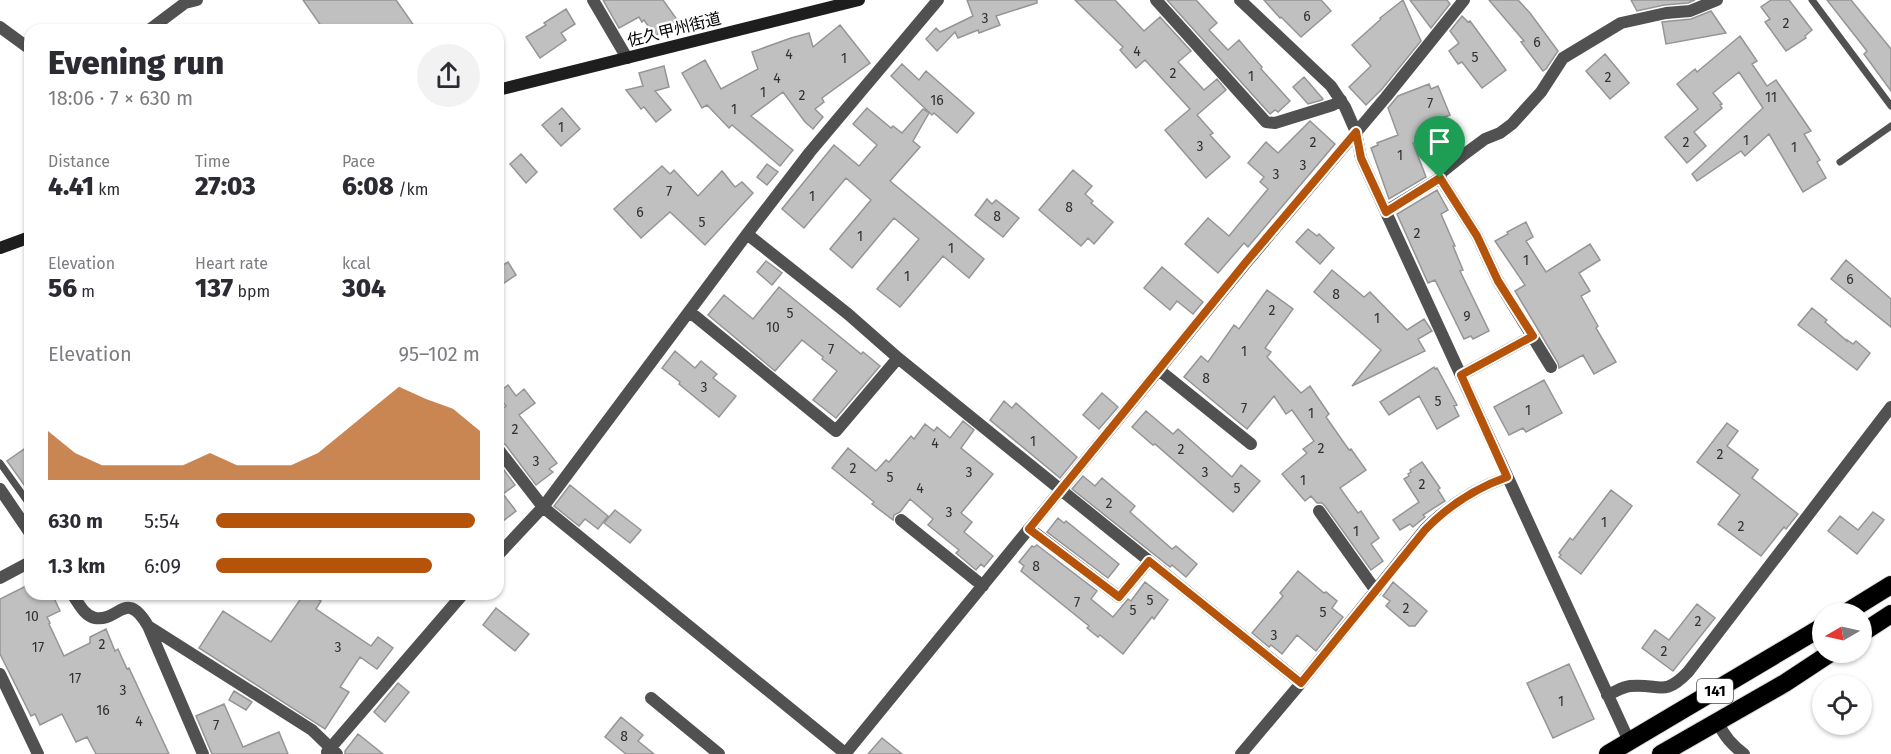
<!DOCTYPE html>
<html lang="en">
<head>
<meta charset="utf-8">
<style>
	:root { --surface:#fff; --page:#f2f2f3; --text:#2b2b33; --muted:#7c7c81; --accent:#b45309 }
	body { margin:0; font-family:"Fira Sans","Noto Sans JP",sans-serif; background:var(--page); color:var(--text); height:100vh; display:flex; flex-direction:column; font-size:22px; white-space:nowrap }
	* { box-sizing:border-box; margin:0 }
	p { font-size:20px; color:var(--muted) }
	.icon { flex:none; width:33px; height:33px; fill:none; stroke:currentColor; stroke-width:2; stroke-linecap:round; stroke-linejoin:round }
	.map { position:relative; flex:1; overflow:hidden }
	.panel { position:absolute; left:24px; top:24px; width:480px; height:576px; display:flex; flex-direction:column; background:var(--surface); border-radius:18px; box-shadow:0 2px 4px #0004 }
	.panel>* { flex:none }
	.needle { width:39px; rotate:261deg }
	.controls { position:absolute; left:1812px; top:603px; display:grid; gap:12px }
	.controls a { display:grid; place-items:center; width:60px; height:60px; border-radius:50%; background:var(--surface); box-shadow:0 2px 4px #0004; font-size:30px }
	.pin { position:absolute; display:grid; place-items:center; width:51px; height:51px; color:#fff; margin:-62px -26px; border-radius:50% 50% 50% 0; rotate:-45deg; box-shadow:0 0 6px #0007 }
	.pin .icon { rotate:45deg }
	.round { display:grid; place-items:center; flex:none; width:63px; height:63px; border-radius:32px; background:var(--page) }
	.head { display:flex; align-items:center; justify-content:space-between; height:102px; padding:0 24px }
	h1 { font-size:33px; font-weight:800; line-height:45px }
	.metrics { display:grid; grid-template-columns:repeat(3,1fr); gap:9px; height:102px; padding:6px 24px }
	.metrics div { display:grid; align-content:center }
	.metrics b { font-size:26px; font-weight:800 }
	.metrics small { font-size:16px; font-weight:400 }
	.metrics p { font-size:16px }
	.chart { height:168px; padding:12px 24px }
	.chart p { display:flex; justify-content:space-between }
	.chart svg { width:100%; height:108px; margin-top:6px; fill:var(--accent); opacity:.7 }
	ul { padding:0 24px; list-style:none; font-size:20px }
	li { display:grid; grid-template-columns:96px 72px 1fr; align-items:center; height:45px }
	li i { height:15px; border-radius:8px; background:var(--accent) }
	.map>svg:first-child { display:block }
</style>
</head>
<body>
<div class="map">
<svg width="1891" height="754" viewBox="0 0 1891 754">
	<rect width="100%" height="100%" fill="#fff"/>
	<path fill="#c0c0c0" stroke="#959595" stroke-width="1.5" d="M303,0H396L417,30H324Z
		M603,0H663L678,21L655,36L644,20L642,22L639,17L619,28Z
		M967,0H1037V3L996,16L1000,25L979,33L978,30L958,38L955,32L937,51L926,39L936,28L940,32L973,16Z
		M1075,0H1115L1144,31L1160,17L1191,51L1178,62L1204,90L1217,79L1226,90L1197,115L1213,133L1210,135L1230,157L1206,178L1165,130L1190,109L1145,60L1136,68L1120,50L1123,47Z
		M1167,0H1196L1217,23L1209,30L1228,50L1239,40L1262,67L1261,69L1290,101L1278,112L1275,110L1270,114Z
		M1264,0H1321L1331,11L1301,37L1281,17L1280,18Z
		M1403,0L1421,41L1382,89L1366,105L1349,87L1371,66L1352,45L1381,19L1380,18Z
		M1410,0H1447L1450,4L1431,28Z
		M1489,0H1518L1530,13L1558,51L1546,69L1543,71L1521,42L1524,41Z
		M1631,0H1695L1688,3L1664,5L1637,11Z
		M1771,0H1789L1812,30L1805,36L1806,38L1786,51L1765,22L1770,19L1761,7Z
		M1827,0H1851L1891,49V91L1864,54L1867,51Z
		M566,9L575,24L561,33L566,40L540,58L526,37L546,25L544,23Z
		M1711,11L1726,33L1666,44L1662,22L1691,19Z
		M1462,16L1468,22L1470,21L1506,70L1482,88L1462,62L1458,64L1449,51L1459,43L1450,31Z
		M840,25L870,63L822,98L824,102L815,109L823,117L813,129L805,122L783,92L751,116L793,150L780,166L732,125L729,128L707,105L702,108L682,73L705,60L721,89L758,69L752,52L791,38L809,33L813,47Z
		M1740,36L1757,61L1752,64L1767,86L1776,80L1811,131L1804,134L1820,160L1817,162L1826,178L1803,192L1769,134L1745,156L1741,151L1697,181L1692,174L1763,108L1739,72L1713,93L1722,104L1720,105L1722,108L1694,132L1706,146L1687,163L1665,137L1698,109L1677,84L1695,69L1697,72Z
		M1605,54L1629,83L1610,99L1586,71Z
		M902,64L919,80L926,71L974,113L957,133L934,113L932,115L891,76Z
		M664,66L669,87L655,91L671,110L656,122L644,107L641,109L626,90L643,86L639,73Z
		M1304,77L1323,99L1322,100L1308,104L1293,87Z
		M1429,84L1431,89L1438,86L1450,115L1422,126L1427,138L1413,143L1426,177L1389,199L1371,148L1378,145L1377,143L1398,135L1388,108L1398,96Z
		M562,108L580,129L561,146L542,125Z
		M867,108L891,128L893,126L902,133L923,109L929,113L913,141L920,147L890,181L984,259L969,278L943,256L900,307L877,289L919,239L894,218L852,268L830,249L871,200L846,178L804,228L782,209L834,145L859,166L877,145L853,124Z
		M1310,121L1335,144L1248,247L1244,243L1218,273L1185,244L1208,218L1229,236L1268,189L1260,182L1264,177L1248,163L1266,142L1278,153Z
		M521,154L537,172L526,183L510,164Z
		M767,164L778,172L767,185L757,177Z
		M662,166L670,174L674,170L698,196L722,171L735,187L742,182L753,193L705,245L670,212L641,238L614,209Z
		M1073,170L1092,186L1085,194L1093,201L1091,203L1113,222L1094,244L1088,238L1081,246L1039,210Z
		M1437,190L1448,210L1441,214L1455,246H1453L1463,270L1460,271L1489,331L1473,339L1471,336L1464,339L1435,280L1428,283L1397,214Z
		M987,199L992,204L996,200L1019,218L1003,237L975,215Z
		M1526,222L1533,237L1526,241L1546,272L1590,244L1600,260L1579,273L1590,291L1581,296L1598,326L1596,328L1616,362L1594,374L1583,355L1559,368L1558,363L1515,291L1525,285L1495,241L1508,234L1507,232Z
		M1308,229L1317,236L1319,234L1334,248L1320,264L1296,242Z
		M1846,260L1891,299V327L1831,279Z
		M766,261L782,273L772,285L757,272Z
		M508,262L516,275L504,283L498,275V268Z
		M1162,267L1203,302L1193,314L1177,301L1170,310L1144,288Z
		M1332,270L1364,297L1370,292L1407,330L1424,319L1432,331L1418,339L1425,351L1352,386L1381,350L1314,292Z
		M779,287L861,354L863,352L880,366L836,418L813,400L837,371L822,359L823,357L802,340L775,371L708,315L724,295L753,319Z
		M1267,290L1293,309L1265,348L1271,352L1267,357L1301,393L1310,386L1329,414L1326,417L1349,450L1351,449L1366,470L1340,488L1358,513L1361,511L1379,538L1371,544L1383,561L1371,570L1325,506L1322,503H1317L1311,496L1305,501L1282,474L1307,453L1303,449L1314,441L1292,410L1286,414L1274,396L1247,429L1184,377L1201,356L1208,362L1234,325L1239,329Z
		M1812,308L1827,320L1825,322L1847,341V340L1853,344L1856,341L1870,353L1857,370L1798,325Z
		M675,351L695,368L701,361L717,374L713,378L736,396L719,417L679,384L680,382L662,368Z
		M1434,367L1435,369L1437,368L1457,405L1454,406L1459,416L1437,429L1419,396L1389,415L1380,402Z
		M1544,380L1562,413L1526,432L1523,428L1509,435L1494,407Z
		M508,385L516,396L524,389L535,403L519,415L557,463L549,469L553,472L536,485L505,444L498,441V412L506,406L498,396V393Z
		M1102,393L1118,407L1099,429L1083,415Z
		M1004,401L1012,408L1016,403L1077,457L1060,478L990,420Z
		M1146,411L1173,434L1178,429L1232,477L1241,465L1260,481L1233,512L1155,444L1153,445L1132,427Z
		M963,421L974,430L961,448L993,474L961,513L972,522L964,532L993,556L984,567L981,564L976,570L956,553L959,550L928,525L933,519L910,499L900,512L894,515L893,520L872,504L874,502L832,468L848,448L876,471L886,460L889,462L911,436L914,439L925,424L934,431L937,427L950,438Z
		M1727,423L1738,431L1727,446L1758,470L1752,478L1798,514L1786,529L1784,527L1761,556L1718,524L1740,495L1697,462Z
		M30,445V493L7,461Z
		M498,462L515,485L503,494L516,511L498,525Z
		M1422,462L1440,488L1438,490L1445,501L1423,515L1425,517L1413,527L1410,524L1400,530L1393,520L1419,502L1404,479L1409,476L1408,474L1411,472L1410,470Z
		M1083,476L1095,486L1102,478L1135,506L1130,512L1172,549L1176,546L1197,564L1186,577L1172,565L1170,567L1072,489Z
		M570,485L608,516L598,529L585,519L579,526L554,506Z
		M1611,490L1632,506L1581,574L1559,557L1561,555L1559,553L1570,538L1573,540Z
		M615,510L641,530L630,543L604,523Z
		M1873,512L1884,520L1857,554L1828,531L1840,516L1858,530Z
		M1058,518L1064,523L1066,521L1119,564L1108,578L1047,532Z
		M1037,545L1097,591L1091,599L1113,617L1128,599L1131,601L1145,582L1168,600L1154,619L1152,617L1123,654L1100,635L1098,637L1087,628L1089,626L1021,571L1024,566L1019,562L1032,546L1034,547Z
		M1298,571L1324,593L1326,592L1337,601L1332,608L1343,617L1316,651L1297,635L1282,654L1271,645L1269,647L1252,633L1283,596L1280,593Z
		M1393,582L1427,611L1415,626H1409L1386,606L1390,601L1383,596Z
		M30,584V594H52L60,611L47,617L50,623L49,624L64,656L90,643V637L106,629L115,651L118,649L127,669L129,668L169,754H96L87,737L76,742L62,714L40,725L35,714L31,716L0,654V599Z
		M304,594H310L321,601L316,609L371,646L378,637L393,648L377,669L360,657L340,687L349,692L325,729L199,648L223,611L271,642Z
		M1697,604L1715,618L1673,671L1642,648L1655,630L1669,640Z
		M496,608L529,634L515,651L483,625Z
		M1569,664L1594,719L1553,738L1527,683Z
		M398,683L409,692L385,722L374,712Z
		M234,691L252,702L246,710L229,700Z
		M224,704L243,747L279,732L288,754H212L196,716Z
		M621,717L643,735L638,741L654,754H626L605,737Z
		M358,734L383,754H345V751Z
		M882,738L902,754H868Z"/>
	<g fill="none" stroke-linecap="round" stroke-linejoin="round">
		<g stroke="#dbdbdb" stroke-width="20">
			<path id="highway" d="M1844,614L1891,585
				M1862,633L1891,614
				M1608,754L1822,627
				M1661,754L1785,683L1832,652"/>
		</g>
		<path stroke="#515151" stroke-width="7" d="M1812,0L1891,106
			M1840,162L1891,126
			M0,463L30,505"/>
		<path stroke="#515151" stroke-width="12" d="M593,0L627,58
			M1156,0L1266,122L1275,123L1333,105L1341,100
			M1240,0L1331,86L1345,107L1356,132L1361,158L1629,741
			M0,27L30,49
			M149,30L185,3L197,0
			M1440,178L1477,236L1498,281L1551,367
			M1386,211L1440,178L1442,172L1462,156L1485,139L1500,133L1512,124L1541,92L1563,58L1621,23L1666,13L1690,11L1717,0
			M747,234L848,314L898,358L1061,490L1301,683
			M690,312L836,431L898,358
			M1159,370L1251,444
			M1461,375L1533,336
			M498,449L543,507L846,754
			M0,489L30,533
			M1319,511L1376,591
			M901,520L983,586
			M1030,529L1119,597L1149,561
			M498,555L543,507L747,234L810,152L938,0
			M0,578L30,562
			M72,594C78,602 84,616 95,618C119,622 126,588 148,626L203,754
			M148,626L312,730L337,754
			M0,674L38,754
			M1607,695C1615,692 1622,687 1630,686C1660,683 1663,698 1688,672L1891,407
			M651,698L719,754
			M1718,723C1725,737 1732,745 1744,754
			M327,752L463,594
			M845,754L1246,263L1386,97L1464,0
			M1241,754L1301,683L1425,529C1448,506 1476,488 1507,477"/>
		<path stroke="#1e1e1e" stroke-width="12" d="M498,90L859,0
			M0,248L30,237"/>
		<use href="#highway" stroke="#000" stroke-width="18"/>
	</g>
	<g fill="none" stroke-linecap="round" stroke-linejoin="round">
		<g stroke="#fff" stroke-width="12">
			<path id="route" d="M1356,132L1361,158L1386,212L1440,178L1477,236L1498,281L1533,336L1461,375L1507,477C1476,488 1448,506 1425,530L1301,683L1149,561L1119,597L1029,529L1246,262Z"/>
		</g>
		<use href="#route" stroke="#b45309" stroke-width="8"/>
	</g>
	<g text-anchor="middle" stroke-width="5" stroke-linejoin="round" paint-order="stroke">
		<g font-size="14" fill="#303030">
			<text x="1307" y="21">6</text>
			<text x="985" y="23">3</text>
			<text x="1786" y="28">2</text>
			<text x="1537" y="47">6</text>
			<text x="1137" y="56">4</text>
			<text x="789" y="59">4</text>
			<text x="1475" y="62">5</text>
			<text x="844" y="63">1</text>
			<text x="1173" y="78">2</text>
			<text x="1251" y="81">1</text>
			<text x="1608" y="82">2</text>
			<text x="777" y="83">4</text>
			<text x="763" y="97">1</text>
			<text x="802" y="100">2</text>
			<text x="1771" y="102">11</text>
			<text x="937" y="105">16</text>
			<text x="1430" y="108">7</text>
			<text x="734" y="114">1</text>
			<text x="561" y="132">1</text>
			<text x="1746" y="145">1</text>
			<text x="1313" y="147">2</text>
			<text x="1686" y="147">2</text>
			<text x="1200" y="151">3</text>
			<text x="1794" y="152">1</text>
			<text x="1400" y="160">1</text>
			<text x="1303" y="170">3</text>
			<text x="1276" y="179">3</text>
			<text x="669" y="196">7</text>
			<text x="812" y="201">1</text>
			<text x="1069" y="212">8</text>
			<text x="640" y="217">6</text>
			<text x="997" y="221">8</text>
			<text x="702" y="227">5</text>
			<text x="1417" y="238">2</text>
			<text x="860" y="241">1</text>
			<text x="951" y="253">1</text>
			<text x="1526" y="265">1</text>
			<text x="907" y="281">1</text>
			<text x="1850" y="284">6</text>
			<text x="1336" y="299">8</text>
			<text x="1272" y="315">2</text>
			<text x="790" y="318">5</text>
			<text x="1467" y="321">9</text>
			<text x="1377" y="323">1</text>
			<text x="773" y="332">10</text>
			<text x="831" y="354">7</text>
			<text x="1244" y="356">1</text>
			<text x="1206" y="383">8</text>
			<text x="704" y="392">3</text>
			<text x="1438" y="406">5</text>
			<text x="1244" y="413">7</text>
			<text x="1528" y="415">1</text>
			<text x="1311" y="418">1</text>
			<text x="515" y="434">2</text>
			<text x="1033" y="446">1</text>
			<text x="935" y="448">4</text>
			<text x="1321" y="453">2</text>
			<text x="1181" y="454">2</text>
			<text x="1720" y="459">2</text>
			<text x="536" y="466">3</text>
			<text x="853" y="473">2</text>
			<text x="969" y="477">3</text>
			<text x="1205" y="477">3</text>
			<text x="890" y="482">5</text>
			<text x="1303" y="485">1</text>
			<text x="1422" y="489">2</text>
			<text x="920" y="493">4</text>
			<text x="1237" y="493">5</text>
			<text x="1109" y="508">2</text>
			<text x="949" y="517">3</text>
			<text x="1604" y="527">1</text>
			<text x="1741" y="531">2</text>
			<text x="1356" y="536">1</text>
			<text x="1036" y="571">8</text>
			<text x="1150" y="605">5</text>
			<text x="1077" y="607">7</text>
			<text x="1406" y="613">2</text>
			<text x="1133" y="615">5</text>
			<text x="1323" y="617">5</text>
			<text x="32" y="621">10</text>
			<text x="1698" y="626">2</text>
			<text x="1274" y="640">3</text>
			<text x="102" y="649">2</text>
			<text x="38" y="652">17</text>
			<text x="338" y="652">3</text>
			<text x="1664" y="656">2</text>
			<text x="75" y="683">17</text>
			<text x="123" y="695">3</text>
			<text x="1561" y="706">1</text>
			<text x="103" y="715">16</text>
			<text x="139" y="726">4</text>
			<text x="216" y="730">7</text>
			<text x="624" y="741">8</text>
		</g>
		<rect fill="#fff" stroke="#4c4c4c" stroke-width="1.5" x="1697" y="679" width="36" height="24" rx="4.5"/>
		<g font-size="15" font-weight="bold" fill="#000">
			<text x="1715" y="696">141</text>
		</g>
		<g font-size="16" fill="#000" stroke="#fff">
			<text transform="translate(674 29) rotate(-14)" y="6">佐久甲州街道</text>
		</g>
	</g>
</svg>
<div class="controls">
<a><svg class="needle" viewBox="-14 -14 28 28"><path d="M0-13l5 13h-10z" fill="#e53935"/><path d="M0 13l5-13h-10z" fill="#7c7c81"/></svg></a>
<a><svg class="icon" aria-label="locate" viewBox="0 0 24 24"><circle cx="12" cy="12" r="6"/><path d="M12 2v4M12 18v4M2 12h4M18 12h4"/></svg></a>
</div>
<div class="pin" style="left:1440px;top:178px;background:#1e9e55"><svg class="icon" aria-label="arrive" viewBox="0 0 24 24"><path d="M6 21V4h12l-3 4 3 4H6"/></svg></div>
<section class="panel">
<div class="head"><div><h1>Evening run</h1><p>18:06 · 7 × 630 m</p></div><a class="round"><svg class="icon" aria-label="share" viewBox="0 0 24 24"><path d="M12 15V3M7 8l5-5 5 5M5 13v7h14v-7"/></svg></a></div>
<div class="metrics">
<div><p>Distance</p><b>4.41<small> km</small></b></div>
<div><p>Time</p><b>27:03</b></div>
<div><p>Pace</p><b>6:08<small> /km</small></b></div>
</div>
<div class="metrics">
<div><p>Elevation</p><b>56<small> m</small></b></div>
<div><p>Heart rate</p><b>137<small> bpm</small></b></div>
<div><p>kcal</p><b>304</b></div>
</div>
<div class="chart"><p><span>Elevation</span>95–102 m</p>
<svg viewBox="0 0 160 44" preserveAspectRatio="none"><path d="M0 44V24L10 33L20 38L30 38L40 38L50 38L60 33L70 38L80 38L90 38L100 33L110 24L120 15L130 6L140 11L150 15L160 24V44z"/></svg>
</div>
<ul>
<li><b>630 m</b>5:54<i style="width:98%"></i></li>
<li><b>1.3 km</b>6:09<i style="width:82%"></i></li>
</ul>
</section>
</div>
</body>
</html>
